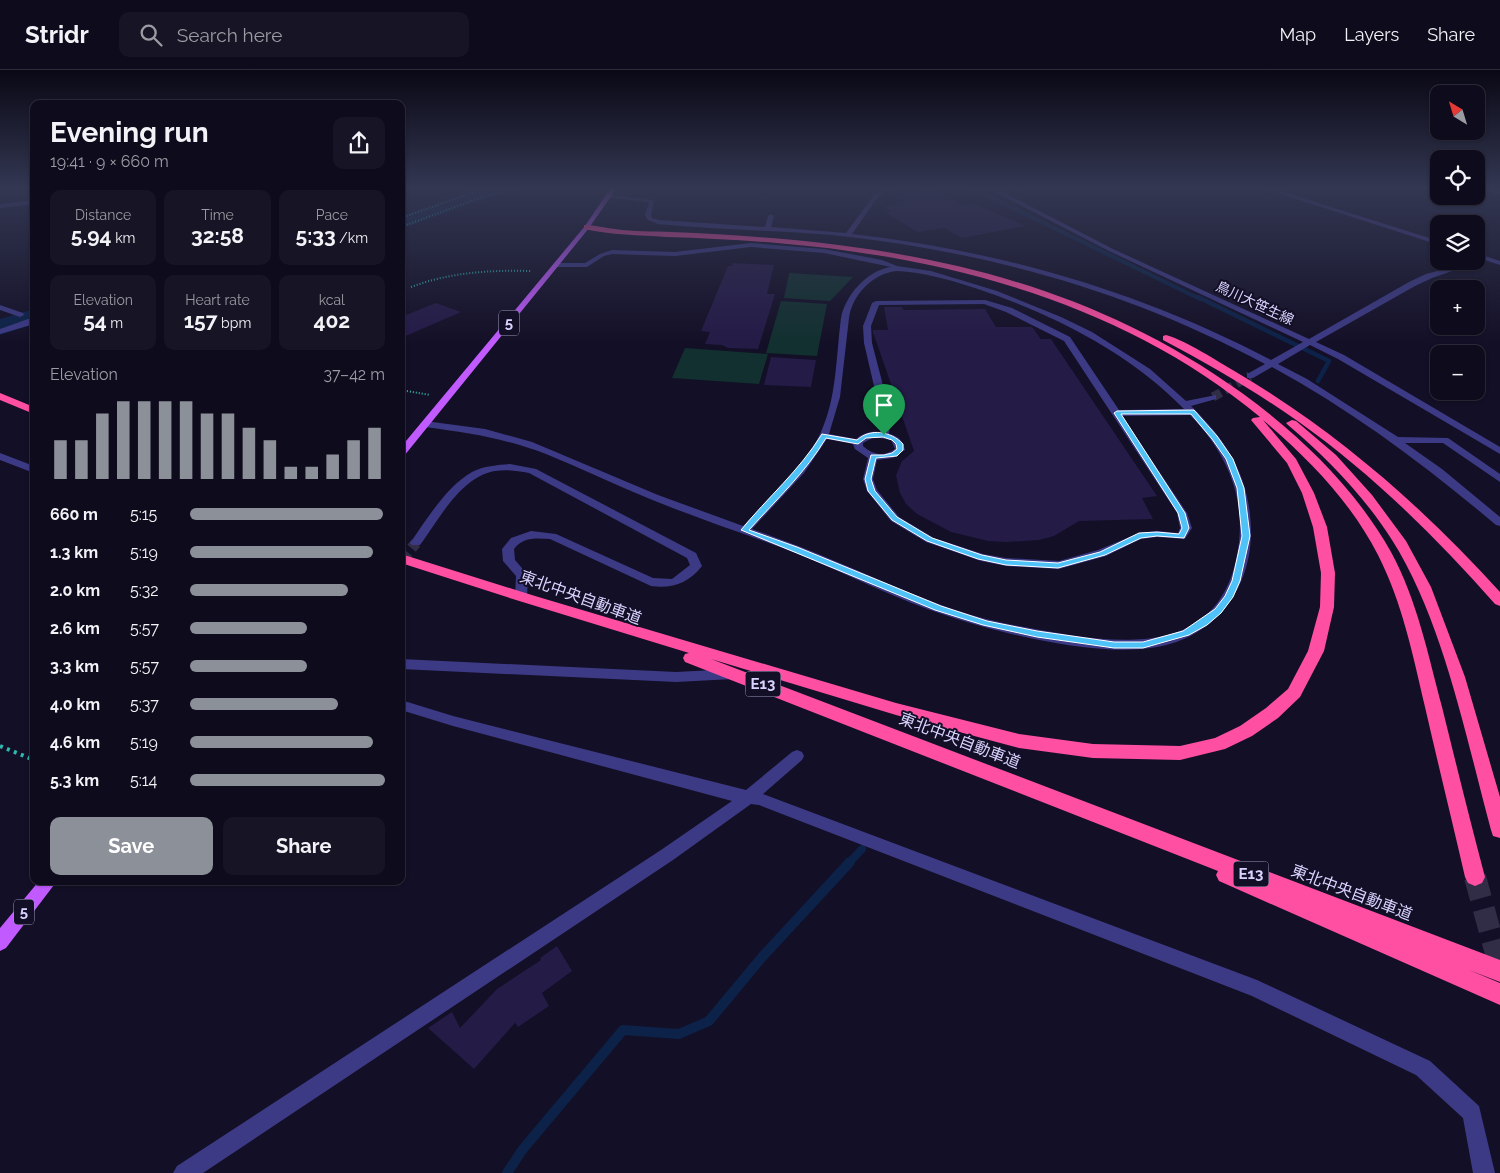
<!DOCTYPE html>
<html lang="en">
<head>
<meta charset="utf-8">
<style>
	:root { --surface:#0e0b1c; --page:#171425; --text:#f1f3f6; --muted:#9b9ba3; --line:#2e2b3b; --accent:#8c9099 }
	body { margin:0; font-family:Raleway,"Noto Sans JP",sans-serif; background:var(--page); color:var(--text); height:100vh; display:flex; flex-direction:column; font-size:19px; white-space:nowrap }
	* { box-sizing:border-box; margin:0 }
	p { font-size:16px; color:var(--muted) }
	.icon { flex:none; width:28px; height:28px; fill:none; stroke:currentColor; stroke-width:2; stroke-linecap:round; stroke-linejoin:round }
	.map { position:relative; flex:1; overflow:hidden }
	.side { position:absolute; left:30px; top:30px; width:375px; height:785px; display:flex; flex-direction:column; background:var(--surface); border-radius:10px; box-shadow:0 1px 4px #0004,0 0 0 1px var(--line) }
	.side>* { flex:none }
	.needle { width:32px; rotate:322deg }
	.controls { position:absolute; left:1430px; top:15px; display:grid; gap:10px }
	.controls a { display:grid; place-items:center; width:55px; height:55px; border-radius:10px; background:var(--surface); box-shadow:0 1px 4px #0004,0 0 0 1px var(--line); font-size:25px }
	.pin { position:absolute; display:grid; place-items:center; width:42px; height:42px; color:#fff; margin:-51px -21px; border-radius:50% 50% 50% 0; rotate:-45deg; box-shadow:0 0 5px #0007 }
	.pin .icon { rotate:45deg }
	.round { display:grid; place-items:center; flex:none; width:52px; height:52px; border-radius:10px; background:var(--page) }
	.head { display:flex; align-items:center; justify-content:space-between; height:85px; padding:0 20px }
	h1 { font-size:28px; font-weight:700; line-height:38px }
	.metrics { display:grid; grid-template-columns:repeat(3,1fr); gap:8px; height:85px; padding:5px 20px }
	.metrics div { display:grid; align-content:center; border-radius:10px; background:var(--page); text-align:center }
	.metrics b { font-size:21px; font-weight:700 }
	.metrics small { font-size:14px; font-weight:400 }
	.metrics p { font-size:14px }
	.chart { height:140px; padding:10px 20px }
	.chart p { display:flex; justify-content:space-between }
	.chart svg { width:100%; height:90px; margin-top:5px; stroke:var(--accent); stroke-width:6 }
	.action { display:flex; gap:10px; margin-top:auto; padding:10px 20px }
	.action a { flex:1; height:58px; border-radius:10px; background:var(--accent); color:#fff; font-size:20px; font-weight:700; line-height:58px; text-align:center }
	.action a+a { background:var(--page); color:var(--text) }
	ul { padding:0 20px; list-style:none; font-size:16px }
	li { display:grid; grid-template-columns:80px 60px 1fr; align-items:center; height:38px }
	li i { height:12px; border-radius:6px; background:var(--accent) }
	header { display:flex; align-items:center; gap:30px; box-sizing:border-box; height:70px; padding:0 25px; background:var(--surface); border-bottom:1px solid var(--line) }
	header strong { font-size:24px }
	nav { display:flex; gap:28px; margin-inline-start:auto; font-size:18px }
	.search { width:350px; height:45px; background:var(--page); display:flex; align-items:center; gap:12px; box-sizing:border-box; padding:0 18px; border-radius:10px; color:var(--muted); font-size:19px }
	.map>svg:first-child { display:block }
</style>
</head>
<body>
<header>
<strong>Stridr</strong>
<div class="search"><svg class="icon" aria-label="search" viewBox="0 0 24 24"><circle cx="10" cy="10" r="6"/><path d="M15 15l6 6"/></svg>Search here</div>
<nav><a>Map</a><a>Layers</a><a>Share</a></nav>
</header>
<div class="map">
<svg width="1500" height="1103" viewBox="0 0 1500 1103">
	<rect width="100%" height="100%" fill="#130f26"/>
	<path fill="#12302f" d="M789,203L853,207L830,231L784,228Z
		M781,231L827,234L817,286L766,283Z
		M685,278L768,284L759,314L672,308Z"/>
	<g fill="none" stroke-linecap="round" stroke-linejoin="round">
		<path stroke="#0c2248" stroke-width="4" d="M974,119L1200,229"/>
		<path stroke="#0c2248" stroke-width="4.5" d="M1198,227L1329,291L1318,311"/>
		<path stroke="#0c2248" stroke-width="8" d="M849,793L862,779"/>
		<path stroke="#0c2248" stroke-width="10" d="M507,1103L523,1079L623,960L679,964L709,951L763,886L850,792"/>
		<path fill="#0c2248" fill-rule="evenodd" d="M477,119H504L501,123L401,159V146Z
			M34,239V254L0,265V249Z"/>
	</g>
	<path fill="#241b47" d="M933,119L964,136L975,134L1025,156L962,168L944,158L918,162L886,143L892,142L883,137L907,133L894,126Z
		M733,193L774,195L767,224H775L758,279L728,278L722,275L705,274L710,262L701,261L728,196H732Z
		M436,233L461,242L401,268V247Z
		M884,237H902L903,240L985,239L996,257H1032L1041,269H1051L1157,426L1142,428L1153,449L1079,451L1054,466L1039,470L1006,472L988,471L951,462L917,444L906,434L900,423L896,405L902,391L914,381L873,262V260H888Z
		M771,287L816,290L811,317L764,315Z
		M557,876L572,901L542,923L549,936L518,957L515,953L474,999L428,958L452,942L460,958L497,919L541,890L540,888Z"/>
	<g fill="none" stroke-linecap="round" stroke-linejoin="round">
		<path stroke="#312d47" stroke-width="9" stroke-dasharray="9 4.5" stroke-linecap="butt" d="M1213,327L1250,306"/>
		<path stroke="#312d47" stroke-width="11" stroke-dasharray="11 5.5" stroke-linecap="butt" d="M401,491L416,473"/>
		<path stroke="#312d47" stroke-width="22" stroke-dasharray="22 11" stroke-linecap="butt" d="M1475,807L1500,898"/>
		<path stroke="#2fb8b0" stroke-width="2" stroke-dasharray="1 2" stroke-linecap="butt" d="M401,120L408,119
			M401,148L483,119
			M401,157L479,128L513,119
			M411,217C451,202 490,200 532,201
			M401,320L430,325"/>
		<path stroke="#2fb8b0" stroke-width="4" stroke-dasharray="3 4.5" stroke-linecap="butt" d="M0,676L34,690"/>
		<path fill="#3d3a85" fill-rule="evenodd" d="M884,119H892L878,127L852,164C1001,181 1139,221 1271,290L1303,272L1109,181L989,119H997L1113,179L1309,269L1409,212L1426,204L1478,190V192L1432,208L1415,216L1316,272L1344,285L1500,377V384L1338,289L1310,275L1278,294L1307,309L1398,367L1448,368L1500,404V412L1443,373H1405L1442,399L1500,447V456L1496,455C1426,396 1353,341 1272,297L1253,308H1247V304L1265,294C1129,221 985,181 832,165C774,160 716,160 658,154L648,150L645,145L649,132L604,127L607,125L654,130L651,145L652,148L659,150L765,157L768,146L771,144L774,146L771,157L846,163L874,125Z
			M1265,119H1274L1439,171V175Z
			M1478,119L1500,121V125L1479,120Z
			M34,130V134L0,138V134Z
			M751,173L824,179L882,190L897,196L931,201L997,221L1061,247L1092,262L1150,299L1186,331L1216,325V329L1191,336C1229,373 1251,409 1251,464C1250,524 1210,571 1150,578C1094,586 1002,564 948,546C898,530 851,506 803,486C752,466 701,450 650,429C615,415 581,398 546,384C503,368 470,363 425,357L420,354L425,351L485,359L532,372L658,425L743,456C771,427 804,399 821,362C837,327 836,286 841,248C845,226 867,200 891,197L824,183L751,177L675,186L612,184L604,186L587,197H556L553,195L556,193H585L600,184L612,180L675,182ZM897,201C924,202 949,210 975,218C1052,244 1127,281 1184,339L1119,340L1070,267L1012,238L985,230L876,231L872,233L863,256L864,273L881,346L880,362C871,361 863,363 856,369L829,364L840,327L849,248C852,225 873,203 897,201ZM984,234L1006,242L1064,271L1177,443L1180,458L1178,463L1157,461L1139,463L1098,480L1059,491L1006,488L983,484L934,468L899,447L877,420L873,409L877,390L893,388L905,380C903,370 898,366 889,364L891,346L872,273L871,256L879,235ZM1190,345C1227,383 1248,430 1237,485C1220,575 1143,576 1070,565C1031,559 992,552 955,540C915,526 876,508 837,492C809,480 780,469 752,459L804,403L827,369L853,374L855,379L868,388L863,409L867,421L891,451L926,472L981,491L1006,496L1059,499L1106,486L1141,469L1157,467L1185,469L1192,458L1187,443L1122,346ZM874,367L891,370L895,379C884,387 873,385 863,376V373Z
			M1476,183L1500,191V195L1476,187Z
			M0,235L23,243L24,245L20,247L0,240Z
			M28,249H34V254L0,264V259Z
			M0,383L34,396V403L0,390Z
			M510,394L536,399L696,483L702,496C689,513 672,519 651,516L550,469C535,468 523,467 514,479L515,490L528,505L527,527L525,530H517L515,527L516,506L503,491L502,479L511,468L531,461L556,464L653,508L672,509L690,495L687,488L529,403C517,401 507,399 495,401C460,407 439,450 420,475H412L410,473C427,449 446,417 472,402C484,396 497,395 510,394Z
			M401,589L676,602L733,599L738,601L740,604L738,607L733,609L676,612L401,599Z
			M401,630L453,646L746,720L792,682L797,680L802,682L804,686L802,690L763,724L1257,910L1430,991L1479,1036L1495,1103H1473L1463,1048L1416,1005L1252,926L759,735L751,734L673,790L203,1103H173L177,1096L661,780L732,731L453,656L401,640Z"/>
		<path fill="#c25bff" fill-rule="evenodd" d="M610,119H616L589,158L404,386L401,387V377L585,156Z
			M39,811H57L6,878L0,881V858Z"/>
		<path fill="#ff4fa3" fill-rule="evenodd" d="M584,155C595,155 605,158 615,159C634,162 653,161 672,162C880,171 1068,198 1242,323C1301,366 1355,418 1391,482C1417,530 1428,584 1442,637C1456,694 1470,750 1485,807L1482,813L1475,816L1468,813L1465,807C1452,750 1438,694 1425,637C1413,585 1402,532 1378,485C1351,432 1308,388 1263,350L1296,389L1314,423L1327,457L1335,503L1334,537L1324,581L1300,627L1278,648L1252,666L1225,679L1180,690L1093,688L1019,678L896,645L711,589L1500,890V912L1469,900L1500,913V935L1219,811L1216,805L1218,801L685,592L683,588L685,584L689,583L516,530L401,493V484L535,526L896,633L1019,664L1093,674L1180,676L1215,668L1240,656L1266,638L1288,619L1308,581L1320,537L1321,503L1313,457L1302,423L1287,393L1251,350L1253,348L1260,347C1125,234 948,187 777,173C740,170 704,168 667,167C639,165 612,165 584,159Z
			M1166,265C1187,271 1217,291 1236,302C1336,361 1422,436 1500,522V536L1495,534C1436,467 1372,404 1299,352C1255,321 1210,295 1163,270V266Z
			M0,323L34,337V344L0,330Z
			M1292,350L1296,351L1336,385L1372,425L1406,471L1431,517L1465,607L1500,727V768L1493,766L1491,760C1466,668 1443,550 1392,470C1364,426 1328,389 1288,355L1286,353Z"/>
	</g>
	<linearGradient id="sky" x2="0" y2="1"><stop stop-color="#0a0815"/><stop offset="0.43" stop-color="#333752"/><stop offset="1" stop-color="#333752" stop-opacity="0"/></linearGradient>
	<rect width="1500" height="274" fill="url(#sky)"/>
	<path fill="#4fc3f7" stroke="#fff" fill-rule="evenodd" d="M1194,340L1217,366L1233,389L1244,418L1250,466L1240,511L1233,527L1221,543L1207,555L1189,565L1143,578H1114L1037,567L983,555L935,540L741,460C768,427 799,401 822,364L857,370C870,358 891,361 903,374V380L897,386L876,388L871,409L875,421L897,447L932,468L982,485L1006,490L1058,493L1100,482L1139,463L1157,462L1179,464L1182,458L1178,443L1114,343L1117,341ZM1121,344H1191L1212,369L1226,389L1237,418L1242,466L1232,511L1225,526L1215,539L1183,561L1143,572H1114L1037,561L987,551L941,536L797,477L749,460C776,430 806,402 826,368L858,374L866,368L883,367L892,370L896,374L897,379L892,383L884,385H871L865,409L868,421L892,450L927,471L978,489L1006,495L1058,498L1105,485L1141,468L1157,466L1184,468L1189,458L1185,443Z"/>
	<g text-anchor="middle" stroke-width="4" stroke-linejoin="round" paint-order="stroke">
		<g font-size="14" fill="#d9d4ff" stroke="#130f26">
			<text transform="translate(1255 233) rotate(25)" y="5">鳥川大笹生線</text>
		</g>
		<g fill="#130f26" stroke="#9e99be" stroke-width="1">
			<rect x="499" y="240.5" width="20" height="25" rx="4"/>
			<rect x="745.5" y="601.5" width="35" height="25" rx="4"/>
			<rect x="1233.5" y="791.5" width="35" height="25" rx="4"/>
			<rect x="14" y="829.5" width="20" height="25" rx="4"/>
		</g>
		<g font-size="15" font-weight="bold" fill="#d9d4ff">
			<text x="509" y="258">5</text>
			<text x="763" y="619">E13</text>
			<text x="1251" y="809">E13</text>
			<text x="24" y="847">5</text>
		</g>
		<g font-size="16" fill="#d9d4ff" stroke="#130f26">
			<text transform="translate(581 527) rotate(20)" y="6">東北中央自動車道</text>
			<text transform="translate(960 670) rotate(21)" y="6">東北中央自動車道</text>
			<text transform="translate(1352 822) rotate(21)" y="6">東北中央自動車道</text>
		</g>
	</g>
</svg>
<div class="controls">
<a><svg class="needle" viewBox="-14 -14 28 28"><path d="M0-13l5 13h-10z" fill="#e53935"/><path d="M0 13l5-13h-10z" fill="#9b9ba3"/></svg></a>
<a><svg class="icon" aria-label="locate" viewBox="0 0 24 24"><circle cx="12" cy="12" r="6"/><path d="M12 2v4M12 18v4M2 12h4M18 12h4"/></svg></a>
<a><svg class="icon" aria-label="layers" viewBox="0 0 24 24"><path d="M12 4l9 5-9 5-9-5zM3 14l9 5 9-5"/></svg></a>
<a>+</a>
<a>−</a>
</div>
<div class="pin" style="left:884px;top:365px;background:#1e9e55"><svg class="icon" aria-label="arrive" viewBox="0 0 24 24"><path d="M6 21V4h12l-3 4 3 4H6"/></svg></div>
<section class="side">
<div class="head"><div><h1>Evening run</h1><p>19:41 · 9 × 660 m</p></div><a class="round"><svg class="icon" aria-label="share" viewBox="0 0 24 24"><path d="M12 15V3M7 8l5-5 5 5M5 13v7h14v-7"/></svg></a></div>
<div class="metrics">
<div><p>Distance</p><b>5.94<small> km</small></b></div>
<div><p>Time</p><b>32:58</b></div>
<div><p>Pace</p><b>5:33<small> /km</small></b></div>
</div>
<div class="metrics">
<div><p>Elevation</p><b>54<small> m</small></b></div>
<div><p>Heart rate</p><b>157<small> bpm</small></b></div>
<div><p>kcal</p><b>402</b></div>
</div>
<div class="chart"><p><span>Elevation</span>37–42 m</p>
<svg viewBox="0 0 160 44" preserveAspectRatio="none"><path d="M5 44V25M15 44V25M25 44V12M35 44V6M45 44V6M55 44V6M65 44V6M75 44V12M85 44V12M95 44V19M105 44V25M115 44V38M125 44V38M135 44V32M145 44V25M155 44V19"/></svg>
</div>
<ul>
<li><b>660 m</b>5:15<i style="width:99%"></i></li>
<li><b>1.3 km</b>5:19<i style="width:94%"></i></li>
<li><b>2.0 km</b>5:32<i style="width:81%"></i></li>
<li><b>2.6 km</b>5:57<i style="width:60%"></i></li>
<li><b>3.3 km</b>5:57<i style="width:60%"></i></li>
<li><b>4.0 km</b>5:37<i style="width:76%"></i></li>
<li><b>4.6 km</b>5:19<i style="width:94%"></i></li>
<li><b>5.3 km</b>5:14<i style="width:100%"></i></li>
</ul>
<div class="action"><a>Save</a><a>Share</a></div>
</section>
</div>
</body>
</html>
